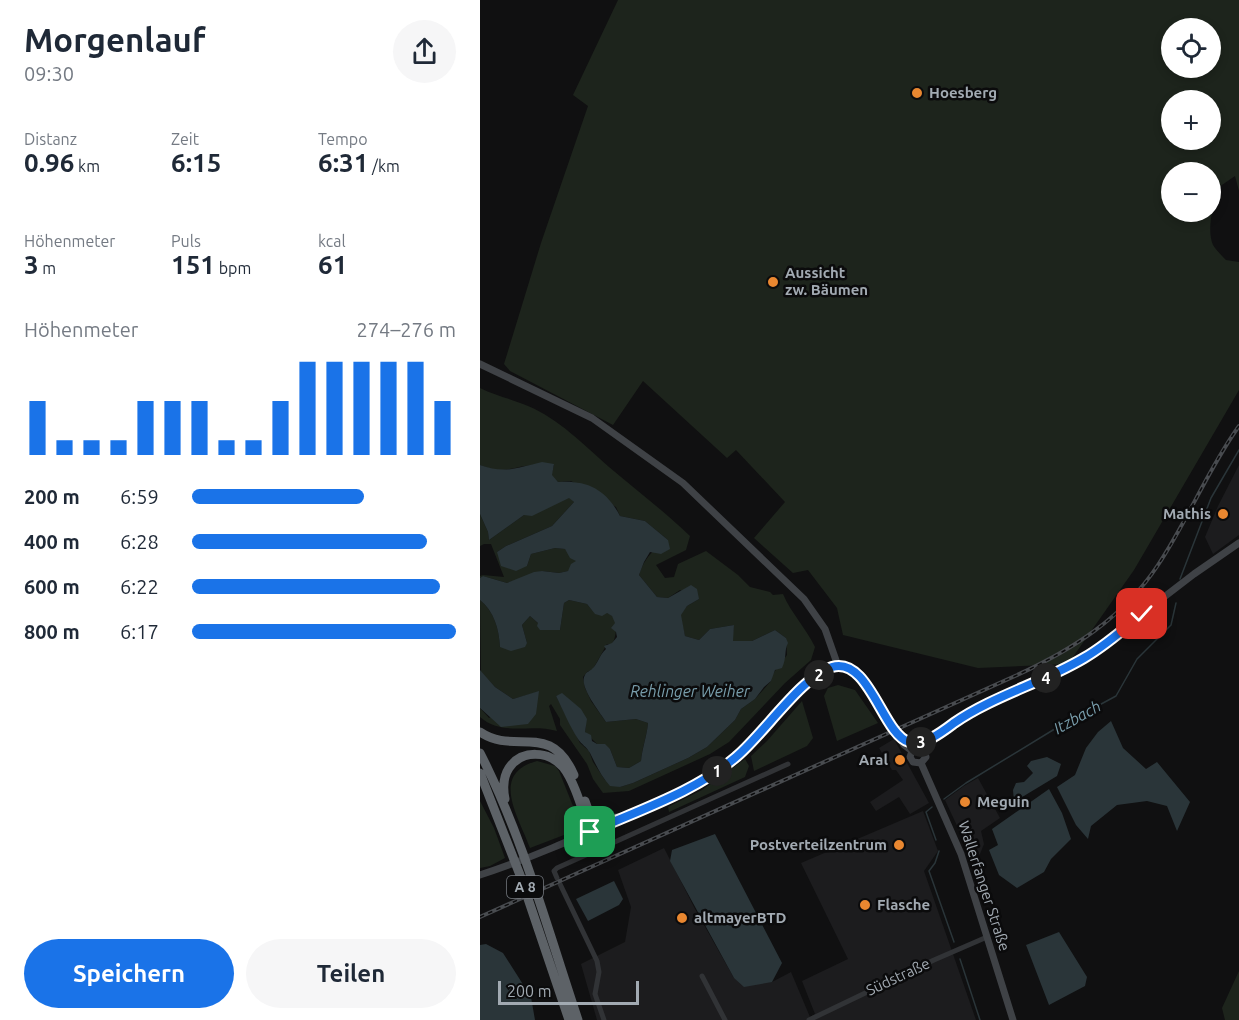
<!DOCTYPE html>
<html lang="de">
<head>
<meta charset="utf-8">
<style>
	:root { --surface:#fff; --page:#f6f6f7; --text:#1f2937; --muted:#747a83; --accent:#1a73e8 }
	body { margin:0; font-family:Ubuntu,sans-serif; background:var(--page); color:var(--text); height:100vh; display:flex; flex-direction:column; font-size:22px; white-space:nowrap }
	* { box-sizing:border-box; margin:0 }
	p { font-size:20px; color:var(--muted) }
	.icon { flex:none; width:33px; height:33px; fill:none; stroke:currentColor; stroke-width:2; stroke-linecap:round; stroke-linejoin:round }
	.map { position:relative; flex:1; overflow:hidden }
	.details { display:flex; flex-direction:column; background:var(--surface); width:480px }
	.details>* { flex:none }
	.buttons { position:absolute; left:681px; top:18px; display:grid; gap:12px }
	.buttons a { display:grid; place-items:center; width:60px; height:60px; border-radius:50%; background:var(--surface); box-shadow:0 3px 9px #0003; font-size:30px }
	.scale { position:absolute; left:18px; bottom:15px; width:141px; box-sizing:border-box; padding-left:6px; border:3px solid #a2aab2; border-top:0; font-size:16px; line-height:21px; white-space:nowrap; color:#a2aab2; -webkit-text-stroke:4px #0b0b0c; paint-order:stroke }
	.pin { position:absolute; display:grid; place-items:center; width:51px; height:51px; color:#fff; margin:-26px; border-radius:12px; box-shadow:0 3px 9px #0006 }
	.km { position:absolute; width:30px; height:30px; margin:-15px; border-radius:50%; background:#222; color:#fff; font-size:16px; line-height:30px; text-align:center }
	.round { display:grid; place-items:center; flex:none; width:63px; height:63px; border-radius:32px; background:var(--page) }
	.headline { display:flex; align-items:center; justify-content:space-between; height:102px; padding:0 24px }
	h1 { font-size:33px; font-weight:600; line-height:45px }
	.figures { display:grid; grid-template-columns:repeat(3,1fr); gap:9px; height:102px; padding:6px 24px }
	.figures div { display:grid; align-content:center }
	.figures b { font-size:26px; font-weight:600 }
	.figures small { font-size:16px; font-weight:400 }
	.figures p { font-size:16px }
	.chart { height:168px; padding:12px 24px }
	.chart p { display:flex; justify-content:space-between }
	.chart svg { width:100%; height:108px; margin-top:6px; stroke:var(--accent); stroke-width:6 }
	.cta { display:flex; gap:12px; margin-top:auto; padding:12px 24px }
	.cta a { flex:1; height:69px; border-radius:36px; background:var(--accent); color:#fff; font-size:24px; font-weight:600; line-height:69px; text-align:center }
	.cta a+a { background:var(--page); color:var(--text) }
	ul { padding:0 24px; list-style:none; font-size:20px }
	li { display:grid; grid-template-columns:96px 72px 1fr; align-items:center; height:45px }
	li i { height:15px; border-radius:8px; background:var(--accent) }
	main { display:flex; flex:1; min-height:0 }
	.map>svg:first-child { display:block }
</style>
</head>
<body>
<main>
<section class="details">
<div class="headline"><div><h1>Morgenlauf</h1><p>09:30</p></div><a class="round"><svg class="icon" aria-label="share" viewBox="0 0 24 24"><path d="M12 15V3M7 8l5-5 5 5M5 13v7h14v-7"/></svg></a></div>
<div class="figures">
<div><p>Distanz</p><b>0.96<small> km</small></b></div>
<div><p>Zeit</p><b>6:15</b></div>
<div><p>Tempo</p><b>6:31<small> /km</small></b></div>
</div>
<div class="figures">
<div><p>Höhenmeter</p><b>3<small> m</small></b></div>
<div><p>Puls</p><b>151<small> bpm</small></b></div>
<div><p>kcal</p><b>61</b></div>
</div>
<div class="chart"><p><span>Höhenmeter</span>274–276 m</p>
<svg viewBox="0 0 160 44" preserveAspectRatio="none"><path d="M5 44V22M15 44V38M25 44V38M35 44V38M45 44V22M55 44V22M65 44V22M75 44V38M85 44V38M95 44V22M105 44V6M115 44V6M125 44V6M135 44V6M145 44V6M155 44V22"/></svg>
</div>
<ul>
<li><b>200 m</b>6:59<i style="width:65%"></i></li>
<li><b>400 m</b>6:28<i style="width:89%"></i></li>
<li><b>600 m</b>6:22<i style="width:94%"></i></li>
<li><b>800 m</b>6:17<i style="width:100%"></i></li>
</ul>
<div class="cta"><a>Speichern</a><a>Teilen</a></div>
</section>
<div class="map">
<svg width="759" height="1020" viewBox="0 0 759 1020">
	<rect width="100%" height="100%" fill="#101011"/>
	<path fill="#1c1c1e" d="M759,465V535L733,554L725,537L738,506Z
		M414,739L449,803L430,814L419,797L396,811L390,802L423,780L416,770H412L399,748Z
		M498,778L520,818L501,831L504,844L500,854L492,858L465,800L484,786Z
		M443,811L458,851L444,871L496,1020H117L101,964L145,942L151,907L138,870L184,848L215,909L254,978L292,982L311,972L330,1017L335,1014L322,981L368,959L321,863Z"/>
	<path fill="#1d241c" fill-rule="evenodd" d="M138,0H759V191L755,176L739,187C734,203 726,228 733,245C736,250 742,256 746,260L759,262V390L654,570L588,664L498,668L363,635L357,608L328,570L313,573L274,538L305,502L256,450L247,458L163,381L133,425L30,371L24,364L61,243L108,106L93,95ZM692,28H730V68H692ZM692,100H730V140H692ZM692,172H730V212H692Z
		M0,388C16,396 32,399 48,406C79,419 104,445 129,467C156,490 184,511 210,536L206,550L176,565L185,578L194,577L198,564L226,551L258,575L270,587L290,592L293,595L303,594C311,613 326,628 335,647L331,660L305,683L249,742L230,754L149,791L123,793L113,779L107,764L80,725V719L71,704L69,706L77,731C50,723 23,737 0,717V708L9,718L58,692L33,699L15,687L1,672L0,600C14,611 19,629 20,647L47,643L42,625L50,616L58,623L80,630L84,603L89,600L107,604L112,610C116,611 123,611 127,613C139,616 137,636 132,644H127L113,669L107,672L103,677L105,688L111,701L126,722L156,719L168,723C167,736 162,747 161,761L149,768L137,767L130,749L117,744L105,732L106,723L82,694L76,696L100,743L109,751L113,762L125,780L140,787L153,783L208,758L227,747L255,720L261,709L275,699L291,681L292,675L307,655L306,638L295,630L272,641H252L254,625L230,629L219,640L205,636L200,615L207,606L219,599L200,590L188,598L177,597L159,575C165,557 173,550 188,540L165,521L140,516L136,507L91,481L78,482L71,476L74,465C64,465 54,465 44,466C24,470 20,473 0,465Z
		M89,497L94,502L72,526L26,546L17,552L47,566L51,554L75,548L85,549L97,561L88,571L79,573L62,571L27,583L3,576L0,578V576L3,575L24,577L11,544H4L0,546V514L8,532L9,540L44,515L69,507Z
		M358,685L375,690L398,723L357,741L344,696L348,688Z
		M322,701L333,738L327,746L274,771L271,756L287,741Z
		M265,759L269,766L265,777L189,812L188,807L222,790Z
		M57,761L75,766L79,771L101,826L84,835L50,848C39,817 9,774 57,761Z
		M0,801L14,828L25,858L10,866L0,868Z
		M759,971V1020H745L742,1008Z"/>
	<path fill="#2a3539" d="M62,462L74,464L72,475L78,482C107,480 126,489 140,516L165,521L188,540L190,549L181,554L170,552L164,562L159,575L177,597L188,598L211,585L217,589L219,599L207,606L201,615L205,636L219,640L230,629L254,625L253,641H272L295,630L306,638L308,643C304,650 307,658 302,668L295,670L291,681L284,687L275,699L261,709L255,720L227,747L208,758L153,783L140,787L130,786C121,776 116,765 110,753C107,747 101,744 98,739C89,725 83,710 76,696L82,693L101,709L107,719L105,732L111,735L112,741L117,744H125L130,749L137,767L149,768L161,761C162,748 167,736 168,723L156,719L126,722C120,712 98,686 105,675C106,672 110,671 112,669C118,664 119,655 126,649L124,646L132,643L137,637L136,632L131,628L135,623L132,616L127,613L122,616L115,614L107,604L89,600L84,603L80,630H60L57,626L58,623L50,616L42,625L47,643L45,647L31,651L20,647C19,629 14,611 0,600V578L3,576L27,583L54,572L62,571L79,573L88,571L91,564L96,561L90,558L85,549L75,548L51,554L47,566L36,571L21,566L17,552L26,546L72,526L94,502L89,498L52,516L44,515L9,540L8,532L0,514V465C24,474 37,468 62,462Z
		M0,670L15,687L33,699L59,691L56,714L48,724L21,727L0,708Z
		M631,721L643,748L666,769L677,762L710,802L697,831L687,806L667,801L637,805L611,826L608,839L596,825L577,787L595,775L606,748L618,732Z
		M567,757L581,764L577,776L534,802L533,790L536,783L544,782L553,773L547,766L551,761Z
		M569,789L582,813L591,839L571,859L564,872L537,888L519,875L509,850L518,845L512,829Z
		M235,834L302,963L292,982L264,987L254,978L190,861L192,850Z
		M134,881L143,899L139,905L108,921L96,899Z
		M579,932L607,977L605,986L569,1005L546,945Z
		M6,944L23,953L51,997L55,1020H0V945Z"/>
	<g fill="none" stroke-linecap="round" stroke-linejoin="round">
		<path stroke="#2a3539" stroke-width="1.5" d="M700,579L731,498L759,450
			M464,799L486,783L573,730L636,696L657,659L691,625L696,603
			M452,807L446,812L456,840
			M459,851L455,863L449,871L474,942
			M480,959L500,1020"/>
		<path stroke="#313336" stroke-width="5" d="M77,878L74,871L77,868L308,764
			M80,884L117,961L119,972L115,994L124,1020
			M222,976L245,1020
			M329,1020L454,960L507,937"/>
		<path stroke="#3f4246" stroke-width="7" d="M0,364L112,418L203,483L324,599L345,629L358,666
			M422,738L433,743L453,736
			M444,750L467,728L485,716L606,657L714,574L759,543
			M432,751L430,757L433,762L441,763
			M441,763L481,854L533,1020
			M441,763L446,757L444,750
			M0,875C49,859 96,838 143,817C181,800 222,785 255,758C278,739 331,665 359,667C382,668 412,725 424,745L432,751"/>
		<path stroke="#5d6267" stroke-width="9" d="M0,732C35,756 70,720 94,775
			M0,753C43,837 68,931 98,1020
			M0,773L40,875L89,1020
			M25,799C23,789 23,777 29,768C42,749 69,751 83,767C95,782 103,813 110,832
			M105,801L114,826L110,832
			M110,812L121,819L140,818"/>
		<g stroke="#484b4f" stroke-width="4">
			<path id="rail" d="M0,917L535,676C592,650 643,618 678,565C708,520 728,469 759,426"/>
		</g>
		<use href="#rail" stroke="#0b0b0c" stroke-width="1.5" stroke-dasharray="4.5" stroke-linecap="butt"/>
	</g>
	<g fill="none" stroke-linecap="round" stroke-linejoin="round">
		<g stroke="#fff" stroke-width="12">
			<path id="route" d="M110,832C159,810 215,792 256,757C282,736 322,676 352,667C389,656 403,735 429,742C444,746 462,732 474,723C513,696 562,683 604,658C625,646 643,630 662,614"/>
		</g>
		<use href="#route" stroke="#1a73e8" stroke-width="8"/>
	</g>
	<g fill="#e98730" stroke="#0b0b0c" stroke-width="2">
		<circle cx="437" cy="93" r="6"/>
		<circle cx="293" cy="282" r="6"/>
		<circle cx="743" cy="514" r="6"/>
		<circle cx="420" cy="760" r="6"/>
		<circle cx="485" cy="802" r="6"/>
		<circle cx="419" cy="845" r="6"/>
		<circle cx="385" cy="905" r="6"/>
		<circle cx="202" cy="918" r="6"/>
	</g>
	<g text-anchor="middle" stroke-width="5" stroke-linejoin="round" paint-order="stroke">
		<rect fill="#0b0b0c" stroke="#757a80" stroke-width="1.5" x="27" y="876" width="36" height="22" rx="4.5"/>
		<g font-size="14" font-weight="bold" fill="#a2aab2">
			<text x="45" y="892">A 8</text>
		</g>
		<g font-size="15" font-weight="bold" fill="#a2aab2" stroke="#0b0b0c" text-anchor="start">
			<text x="449" y="98">Hoesberg</text>
			<text x="305" y="278">Aussicht<tspan x="305" dy="17">zw. Bäumen</tspan></text>
			<text x="731" y="519" text-anchor="end">Mathis</text>
			<text x="408" y="765" text-anchor="end">Aral</text>
			<text x="497" y="807">Meguin</text>
			<text x="407" y="850" text-anchor="end">Postverteilzentrum</text>
			<text x="397" y="910">Flasche</text>
			<text x="214" y="923">altmayerBTD</text>
		</g>
		<g font-size="15" fill="#a2aab2" stroke="#0b0b0c">
			<text transform="translate(504 886) rotate(72)" y="5">Wallerfanger Straße</text>
			<text transform="translate(418 977) rotate(-25)" y="5">Südstraße</text>
		</g>
		<g font-size="16" font-style="italic" fill="#799eac" stroke="#0b0b0c">
			<text x="210" y="697">Rehlinger Weiher</text>
			<text transform="translate(597 717) rotate(-29)" y="6">Itzbach</text>
		</g>
	</g>
</svg>
<div class="buttons">
<a><svg class="icon" aria-label="locate" viewBox="0 0 24 24"><circle cx="12" cy="12" r="6"/><path d="M12 2v4M12 18v4M2 12h4M18 12h4"/></svg></a>
<a>+</a>
<a>−</a>
</div>
<div class="scale">200 m</div>
<div class="pin" style="left:110px;top:832px;background:#1e9e55"><svg class="icon" aria-label="arrive" viewBox="0 0 24 24"><path d="M6 21V4h12l-3 4 3 4H6"/></svg></div>
<div class="pin" style="left:662px;top:614px;background:#d93025"><svg class="icon" aria-label="check" viewBox="0 0 24 24"><path d="M5 12l5 5 9-10"/></svg></div>
<b class="km" style="left:237px;top:771px">1</b>
<b class="km" style="left:339px;top:675px">2</b>
<b class="km" style="left:441px;top:742px">3</b>
<b class="km" style="left:566px;top:678px">4</b>
</div>
</main>
</body>
</html>
